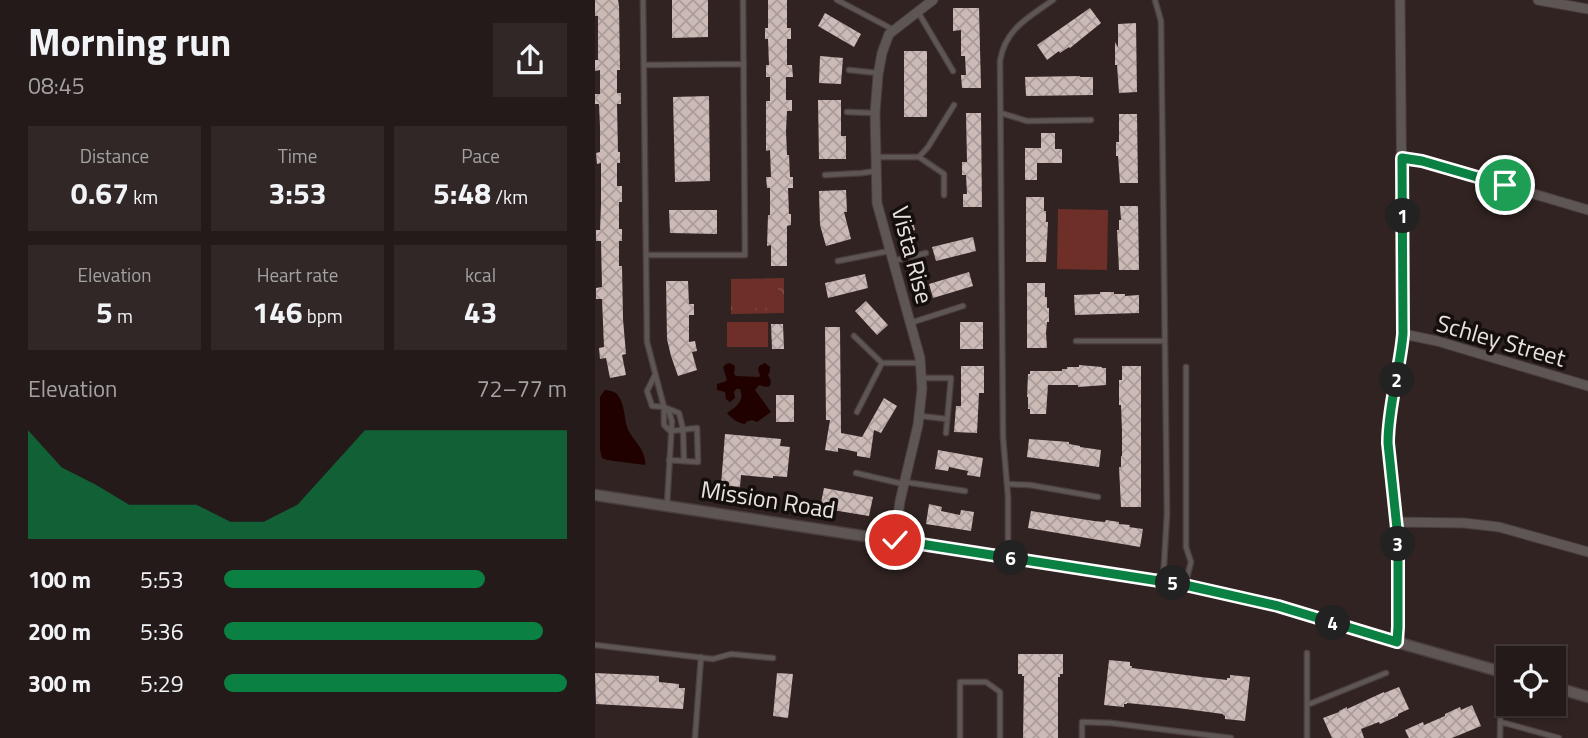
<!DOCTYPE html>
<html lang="en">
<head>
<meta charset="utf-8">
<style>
	:root { --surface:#241a19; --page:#302726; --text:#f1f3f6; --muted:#a3a1a2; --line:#413838; --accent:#0b8043 }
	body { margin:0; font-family:"Titillium Web",sans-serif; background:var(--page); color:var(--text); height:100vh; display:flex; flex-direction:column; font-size:26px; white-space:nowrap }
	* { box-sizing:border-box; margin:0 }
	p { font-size:23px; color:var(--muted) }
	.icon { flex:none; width:38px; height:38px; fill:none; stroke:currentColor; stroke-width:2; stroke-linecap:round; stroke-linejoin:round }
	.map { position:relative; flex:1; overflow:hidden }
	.side { display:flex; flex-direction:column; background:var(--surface); width:595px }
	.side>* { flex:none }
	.tools { position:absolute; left:901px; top:646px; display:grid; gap:14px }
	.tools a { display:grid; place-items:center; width:70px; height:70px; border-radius:0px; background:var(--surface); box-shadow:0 2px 5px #0004,0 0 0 2px var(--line); font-size:35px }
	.pin { position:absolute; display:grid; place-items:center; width:60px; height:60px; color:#fff; margin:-30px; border:4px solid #fff; border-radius:50%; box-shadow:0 2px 7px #0007 }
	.km { position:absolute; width:35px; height:35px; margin:-18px; border-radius:50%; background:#222; color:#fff; font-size:19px; line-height:35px; text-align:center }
	.round { display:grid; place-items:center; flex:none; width:74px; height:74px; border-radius:0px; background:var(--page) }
	.head { display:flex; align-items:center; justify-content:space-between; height:119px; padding:0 28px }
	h1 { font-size:38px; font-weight:700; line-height:52px }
	.stats { display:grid; grid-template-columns:repeat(3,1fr); gap:10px; height:119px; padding:7px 28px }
	.stats div { display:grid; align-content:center; border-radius:0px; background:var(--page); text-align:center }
	.stats b { font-size:30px; font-weight:700 }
	.stats small { font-size:19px; font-weight:400 }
	.stats p { font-size:19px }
	.chart { height:196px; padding:14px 28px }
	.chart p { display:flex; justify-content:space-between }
	.chart svg { width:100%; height:126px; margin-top:7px; fill:var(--accent); opacity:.7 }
	ul { padding:0 28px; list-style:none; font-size:23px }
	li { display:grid; grid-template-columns:112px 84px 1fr; align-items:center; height:52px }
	li i { height:18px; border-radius:9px; background:var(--accent) }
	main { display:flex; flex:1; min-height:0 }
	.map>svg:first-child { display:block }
</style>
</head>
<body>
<main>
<section class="side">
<div class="head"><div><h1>Morning run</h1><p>08:45</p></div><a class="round"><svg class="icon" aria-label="share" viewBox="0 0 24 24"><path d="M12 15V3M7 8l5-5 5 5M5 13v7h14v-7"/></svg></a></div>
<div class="stats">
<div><p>Distance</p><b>0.67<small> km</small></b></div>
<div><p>Time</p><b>3:53</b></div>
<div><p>Pace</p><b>5:48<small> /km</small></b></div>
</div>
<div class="stats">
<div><p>Elevation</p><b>5<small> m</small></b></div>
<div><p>Heart rate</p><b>146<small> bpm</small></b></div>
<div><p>kcal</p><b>43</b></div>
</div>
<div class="chart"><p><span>Elevation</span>72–77 m</p>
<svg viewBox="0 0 160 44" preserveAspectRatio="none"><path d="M0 44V6L10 19L20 25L30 32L40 32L50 32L60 38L70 38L80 32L90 19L100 6L110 6L120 6L130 6L140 6L150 6L160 6V44z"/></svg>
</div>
<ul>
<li><b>100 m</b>5:53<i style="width:76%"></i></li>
<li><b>200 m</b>5:36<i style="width:93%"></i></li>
<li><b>300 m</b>5:29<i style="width:100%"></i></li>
</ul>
</section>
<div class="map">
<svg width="993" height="738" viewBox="0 0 993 738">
	<defs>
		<pattern id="park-crowns" width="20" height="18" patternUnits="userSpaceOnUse" patternTransform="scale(1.75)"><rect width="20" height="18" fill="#6d2f28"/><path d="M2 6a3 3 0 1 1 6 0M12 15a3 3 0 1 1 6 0" fill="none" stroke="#824d47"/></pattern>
		<pattern id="building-cross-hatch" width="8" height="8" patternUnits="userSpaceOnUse" patternTransform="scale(1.75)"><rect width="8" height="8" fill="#ccbab7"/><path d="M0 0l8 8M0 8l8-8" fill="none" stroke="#aa9c9a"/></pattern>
	</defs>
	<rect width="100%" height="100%" fill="#302321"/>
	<path fill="url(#park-crowns)" d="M189,278V313L136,314V279Z"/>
	<path fill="#6d2f28" d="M463,209L513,210L512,270L462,269Z
		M142,283H183V308L142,309Z
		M132,322H173V347H132Z"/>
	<path fill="#210000" d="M135,363L140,366L139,374L141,376L164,377L165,375L163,370L164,366L170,363L175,367V371L173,375L176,381L175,386L171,387L164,385L160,390L176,412L162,422L157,420L151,422L150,424C143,423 137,419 132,413C141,407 150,401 145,389H141L139,392L140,398L135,402L131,399L130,392L122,390V384L129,382L132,380L128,367L131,364Z
		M10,390C16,391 21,391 24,397C30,406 29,419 33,430C39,441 52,452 50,465L12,460L7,458L5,450V397Z"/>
	<path fill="url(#building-cross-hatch)" d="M0,0H23L24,5L25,70H22V93H26V104H22L23,152H25V163H22V186H27V202H24V229H27V241H24V266H27L28,319L31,354L27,355L31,375L15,378L11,358L5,359L4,348L9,347L7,299H1V288L7,287L6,241H1V230H5L6,206V163L2,164L1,153L5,152V127L4,104H0V94H5V70L0,71V60H3V16H0Z
		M77,0H113V37L77,38Z
		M173,0H192V28H196V39H192V65H197L198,77H191V100H197V111H192L191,131L192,155H194L195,177H198V188H193L194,214H196V225L192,226V266H176V245L172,246L173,215H175V188H172L171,177H176L175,150L171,151V101H175V77H171V65H174L173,39H170V28H173Z
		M358,8H384L386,88H367L366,75H371L370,56H366V30L358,31Z
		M495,8L506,23L475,48L474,47L465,53L464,51L452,60L442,45Z
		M230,13L266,34L259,47L223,26Z
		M541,23L542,92L524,93L522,65H520V42L523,47V24Z
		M309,51H332V117H309Z
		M225,56L248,58L246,84L224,83Z
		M485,76V77H498V95L431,96L430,77Z
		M114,96L115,181L80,182L78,97Z
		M223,100H246V136H251V159H224Z
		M371,113H386L387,207H368V194H372L371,175H367V162H372Z
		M524,114H542L543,183H525L523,156H521V142H524Z
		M446,133H460V149H467V163H442V180H430V148H446Z
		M251,190L252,212H249L256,239L231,246L225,225L224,191Z
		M431,197H449V211H451V222H453L451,262H431Z
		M525,206H543L544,270H524L522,230H524V220H526Z
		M74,210H122V234L75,233Z
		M316,214L320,230L308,233L304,216Z
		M378,237L381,251L341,261L337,247Z
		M374,272L378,286L338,298L334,284Z
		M270,274L273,288L233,298L230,283Z
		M71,281H93L94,304H99V315H94V342L100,341L102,351L97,352L102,370L83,376L76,356L72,339Z
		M432,283H450V297H452V308H454V322H452L451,333L452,348H432Z
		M505,292H519V294H530V296L544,295V313L480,315L479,295L505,294Z
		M271,301L293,325L282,335L260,311Z
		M365,322H388V349H365Z
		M176,324H188L189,349H177Z
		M230,327H245L246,433L267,437L289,398L302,406L286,433L279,430L275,458L262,456V452L243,448V452L230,450L235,420H231Z
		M484,365L507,367V368H511V385L483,387V385H453L451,414H435V409H433V397H432L433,374H435V371H467V369H472V367H484Z
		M366,366H389V393H384L382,433L359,432L361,406H366Z
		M527,366H546V507H526L524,467H526V456H527V431L526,405H524V380H527Z
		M181,395H199V422H181Z
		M130,434L186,439L185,446L195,447L192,477L178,476V478L146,475L145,487L126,485Z
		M434,439L474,442V444L485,446V447L506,450L504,467L432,457Z
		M343,450L388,458L385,477L372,475L373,471L354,467L353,471L340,469Z
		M229,488L278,497L274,516L225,508Z
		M334,504L347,507L346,511L365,515L366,510L379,512L376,531L331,524Z
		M436,511L499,521L510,522L511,520L524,522V524L535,525L534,527L548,529L545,547L433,528Z
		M423,654H468V674H465V677H463V738H428L429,676H427V674H423Z
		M514,660L535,662V666H537V668L606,677L632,680V678H635V675L655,677L650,721L630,719V716L628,715V714L583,708L532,703V704H529V707L509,705Z
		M0,673L64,676V682L84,684V688H90L88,709L1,704Z
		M182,673L198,674L193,718L178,716Z
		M804,687L814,709L803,714V716L785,724L784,722L766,729L769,738H737L728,718L744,712V711L752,707V709L789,692V693Z
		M877,705L886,726L857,738H814L810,730L828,722L829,725L850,716V714L865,707L866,710Z"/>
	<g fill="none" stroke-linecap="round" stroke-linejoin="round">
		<g stroke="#4a3e3c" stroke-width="7">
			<path id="service" d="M48,0L52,342L69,407L74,412L77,421L72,505
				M242,0L297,29
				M560,0L566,21L572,514L568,581
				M323,12L358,71
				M49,65L149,64
				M254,70L283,73
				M252,112L279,113
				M406,113L432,121L496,120
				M282,157H324L349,174V195
				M324,157L333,147L359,105
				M230,175L267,173L281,171
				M51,255H150L148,0
				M243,261L294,251
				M298,261L331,253
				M315,323L368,306
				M259,336L287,363L262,412
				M481,341H570
				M287,363H324
				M60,375L52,391L57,406L69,407L84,413L88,429L89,461
				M328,378H356L351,433
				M69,407V425L75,431
				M325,416L352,419
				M74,460L103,462L102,428L76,431
				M261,473L308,484
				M310,482L370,491
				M412,484L435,485L503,497
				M413,556V497L408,437L405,61C410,29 433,18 458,0
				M590,585L596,562L591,547V367
				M0,645L118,659L136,654L178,658
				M712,653V738
				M712,705L791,673
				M906,722L964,738
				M100,738L106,657
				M365,738V682H391L405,692V738
				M487,738V722L516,723L636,738
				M905,738L906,672"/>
		</g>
		<g stroke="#4a3e3c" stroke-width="11">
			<path id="minor" d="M943,0L993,9
				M807,158L827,161L993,210
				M808,334L842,341L993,386
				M801,522L869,523L904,527L993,552
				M300,540L305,501L323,425L327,389L325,358L282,203L280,113L283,75L287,53L294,34L338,0
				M801,642L803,627V538L793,443C793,406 805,370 808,334L805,0"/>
		</g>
		<g stroke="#4a3e3c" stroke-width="13">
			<path id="tertiary" d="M0,495L590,585L683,606L801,642L914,674
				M959,687L993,697"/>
		</g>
		<use href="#service" stroke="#5d5655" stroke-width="4.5"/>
		<use href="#minor" stroke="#5d5655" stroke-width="9"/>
		<use href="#tertiary" stroke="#5d5655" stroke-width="10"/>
	</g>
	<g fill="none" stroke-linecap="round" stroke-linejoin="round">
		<g stroke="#fff" stroke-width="14">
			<path id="route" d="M300,540L590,585L683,606L802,642L803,627V538L793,443C793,406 805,370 808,334L807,158L827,161L910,185"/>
		</g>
		<use href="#route" stroke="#0b8043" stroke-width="9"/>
	</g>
	<g text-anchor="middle" stroke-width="7" stroke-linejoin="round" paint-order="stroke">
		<g font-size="24" fill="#eae1df" stroke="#140e0d">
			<text transform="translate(317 255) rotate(75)" y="8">Vista Rise</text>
			<text transform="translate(906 341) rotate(16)" y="8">Schley Street</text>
			<text transform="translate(173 500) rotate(9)" y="8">Mission Road</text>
		</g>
	</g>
</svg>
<div class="tools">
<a><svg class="icon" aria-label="locate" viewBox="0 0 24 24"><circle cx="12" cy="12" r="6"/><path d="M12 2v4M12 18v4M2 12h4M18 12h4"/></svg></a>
</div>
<div class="pin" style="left:910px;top:185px;background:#1e9e55"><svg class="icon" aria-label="arrive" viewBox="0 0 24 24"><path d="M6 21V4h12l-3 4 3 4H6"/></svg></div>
<div class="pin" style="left:300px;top:540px;background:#d93025"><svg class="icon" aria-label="check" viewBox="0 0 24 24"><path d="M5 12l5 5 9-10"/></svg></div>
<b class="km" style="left:808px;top:216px">1</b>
<b class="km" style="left:802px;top:380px">2</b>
<b class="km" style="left:803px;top:544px">3</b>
<b class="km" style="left:738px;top:623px">4</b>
<b class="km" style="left:578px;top:583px">5</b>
<b class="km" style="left:416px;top:558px">6</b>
</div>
</main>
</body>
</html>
